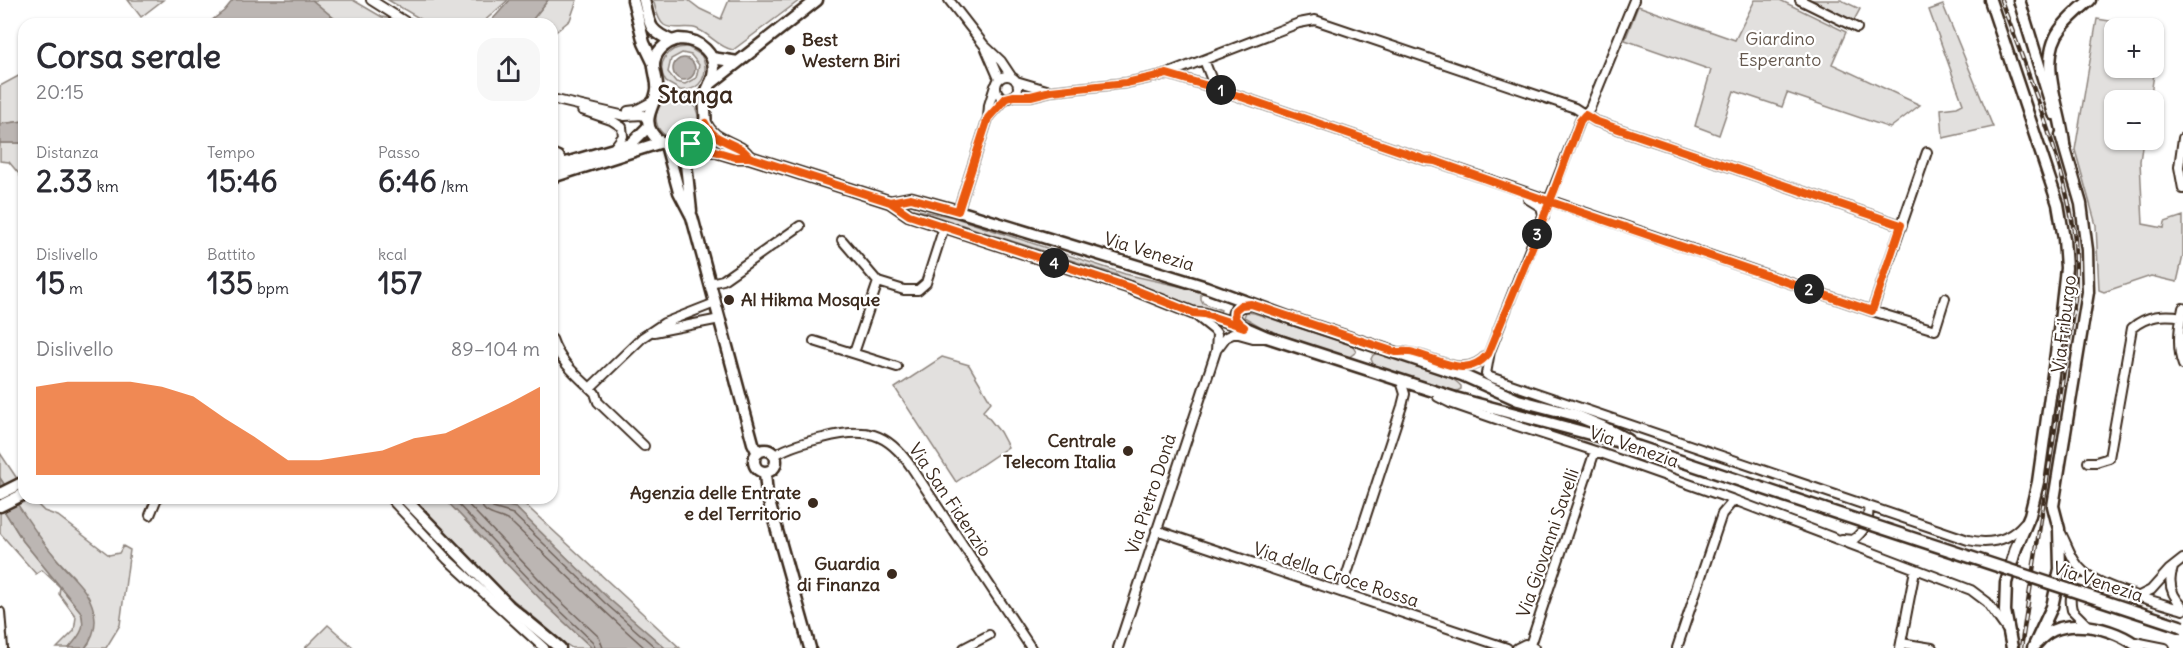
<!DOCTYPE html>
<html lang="it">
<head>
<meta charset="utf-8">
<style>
	:root { --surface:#fff; --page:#f7f7f7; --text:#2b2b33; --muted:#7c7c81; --accent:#ea580c }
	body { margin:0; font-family:Delius,sans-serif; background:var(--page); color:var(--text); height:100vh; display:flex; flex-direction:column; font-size:22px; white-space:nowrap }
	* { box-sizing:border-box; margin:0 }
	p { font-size:20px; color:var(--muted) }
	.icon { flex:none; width:33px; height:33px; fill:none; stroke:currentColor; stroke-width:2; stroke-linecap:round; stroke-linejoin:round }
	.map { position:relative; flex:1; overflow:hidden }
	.details { position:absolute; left:18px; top:18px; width:540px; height:486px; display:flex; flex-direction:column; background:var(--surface); border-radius:18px; box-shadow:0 2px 4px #0004 }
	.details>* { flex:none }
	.controls { position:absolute; left:2104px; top:18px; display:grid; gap:12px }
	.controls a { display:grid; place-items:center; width:60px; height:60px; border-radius:12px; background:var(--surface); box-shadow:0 2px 4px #0004; font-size:30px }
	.pin { position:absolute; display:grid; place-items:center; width:51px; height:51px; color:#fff; margin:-26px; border:3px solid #fff; border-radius:50%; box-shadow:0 2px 6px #0007 }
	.km { position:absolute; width:30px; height:30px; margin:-15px; border-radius:50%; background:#222; color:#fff; font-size:16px; line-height:30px; text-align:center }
	.round { display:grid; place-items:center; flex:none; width:63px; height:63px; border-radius:18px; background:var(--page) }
	.summary { display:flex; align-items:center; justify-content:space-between; height:102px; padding:0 18px }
	h1 { font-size:33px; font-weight:800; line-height:45px }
	.stats { display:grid; grid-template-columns:repeat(3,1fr); gap:9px; height:102px; padding:6px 18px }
	.stats div { display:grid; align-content:center }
	.stats b { font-size:30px; font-weight:800 }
	.stats small { font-size:16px; font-weight:400 }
	.stats p { font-size:16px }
	.chart { height:168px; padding:12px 18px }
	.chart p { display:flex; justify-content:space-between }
	.chart svg { width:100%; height:108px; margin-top:6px; fill:var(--accent); opacity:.7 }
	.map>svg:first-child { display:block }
</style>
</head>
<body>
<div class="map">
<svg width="2183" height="648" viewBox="0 0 2183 648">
	<rect width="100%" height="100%" fill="#fff"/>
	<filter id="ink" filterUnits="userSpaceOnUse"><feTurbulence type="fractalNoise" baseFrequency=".0167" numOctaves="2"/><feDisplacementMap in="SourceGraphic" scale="12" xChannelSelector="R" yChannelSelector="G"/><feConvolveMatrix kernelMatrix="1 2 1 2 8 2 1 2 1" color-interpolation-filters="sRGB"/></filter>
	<g filter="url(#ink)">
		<path fill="#e2e0de" stroke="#8e857e" stroke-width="1.5" fill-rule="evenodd" d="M128,0H163L141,17Z
			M312,0H353L382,17L399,20H417L423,24H341Z
			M388,0H508L481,24H429Z
			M548,0H577L570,20L552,35V24H529Z
			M653,0H688L700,9L721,19L729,0H800L733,50C718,47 710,34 697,29C687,25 673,31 664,25C657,20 656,8 653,0Z
			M1755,0H1780L1846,32L1832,64L1920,105L1890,128L1787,93L1782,107L1734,91L1719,135L1695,126L1711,70L1625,40L1638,6L1735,40Z
			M1808,0H1841L1860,9L1853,22Z
			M1943,5L1993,127L1943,138L1941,109L1957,107L1963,104L1929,10Z
			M2097,19L2154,28H2115V68H2154V29L2161,30L2150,100H2115V140H2143L2140,161L2143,224L2164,228L2165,222L2183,216V256L2177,282L2151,276L2104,292L2099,290L2096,225L2075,150Z
			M688,47L701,55C711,73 701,92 680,90L666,82C655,64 667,46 688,47ZM682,53L691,55L699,65L696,78L685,84L676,82L668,72L671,59Z
			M24,73V121L0,124V86Z
			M656 118a21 21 0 1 1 42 0a21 21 0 1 1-42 0Z
			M0,143H21L24,146V183L19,174L9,162L0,161Z
			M913,209L953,217L1125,274L1201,291V299L1203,303L1221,310L1219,315L1170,298L1117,275Z
			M1246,312L1254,313L1352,345L1356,352L1348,358L1263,328L1244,317Z
			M1378,353C1399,359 1448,371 1461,386V389L1457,391L1448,390L1374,366L1371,359L1373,355Z
			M942,357L969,365L991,402L983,411L1000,432L1008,447L956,482L895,388Z
			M0,453L24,489V498H31L44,511L58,516L109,555L119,553L123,546L130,550L120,625L106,648H85L89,643L74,577L55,557L35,532L0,478Z
			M409,498H444L547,606L592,648H572L566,644L500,589Z
			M492,498H518L680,648H665L609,599L516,508L496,503Z
			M0,504L23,541L81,612C86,631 81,634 69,648H57L74,631L76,617L59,594L60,587L42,570L36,574L0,533Z
			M328,625L354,648H305Z"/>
		<path fill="#bcb6b3" stroke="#887e77" stroke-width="1.5" d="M233,0H312L341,24H207L224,11Z
			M510,0H548L529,24H485L492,20Z
			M673 69a11 11 0 1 1 22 0a11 11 0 1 1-22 0Z
			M24,121V146L21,143H0V124Z
			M0,478C18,504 33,530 53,554C65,571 85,585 92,605C98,621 95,635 85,648H69C80,635 86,629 81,612L23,541L0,504Z
			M444,498H492L496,503L516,508L609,599L665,648H592L547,606Z"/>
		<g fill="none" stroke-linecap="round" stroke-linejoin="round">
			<path stroke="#6f625a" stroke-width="1.5" d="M452,498L551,602L593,642L595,648
				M462,498L556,597L599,637L603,648
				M480,498C481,519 502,513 513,524C557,566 600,608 645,648
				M488,498L489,503L493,508L513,514L605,603L656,648"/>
			<g stroke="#3b2a1e" stroke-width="12">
				<path id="minor" d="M371,0L409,24
					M949,0L984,45L1001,61L1011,76
					M1634,0L1590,108L1580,121L1490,351L1486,374L1490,377L1522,388L1968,540C1990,545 2009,541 2024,523
					M1800,0L1857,28
					M986,49L999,79
					M1204,60L1215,88
					M1168,74L1215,88L1426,160L1435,161L1872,311L1935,330L1945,298
					M996 87a11 11 0 1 1 22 0a11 11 0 1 1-22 0Z
					M1016,81L1050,91
					M1014,96H1031L1051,91L1126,83L1167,74L1299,23L1315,20L1575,108L1595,121L1901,225
					M552,99L625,116L643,115L648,121
					M582,110L611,120L622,127L623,136L614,148
					M628,111L636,110L653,101
					M988,118L1006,98
					M2183,138L2179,167L2183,189
					M552,153L559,156L563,163
					M1528,199L1541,207L1544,217
					M958,211L988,118L989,105L995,86
					M842,240L878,282
					M710,283L723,280L800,226
					M2183,308C2179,326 2176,347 2183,365
					M1872,311L1927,152
					M654,332L720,319
					M552,339C559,360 574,373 590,388L643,337L664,323L715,303
					M814,341L897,367
					M1217,349L1226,337L1235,333L1253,338H1266
					M1401,352C1433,352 1462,384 1488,354
					M854,353L878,282L904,290H918L926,283L944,227
					M590,388L595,393L598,402L644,446
					M1438,397L1450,403L1499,420L1595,451L1734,500L1971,590L1987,602L2007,630
					M775,455C790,446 806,442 823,438C865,427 887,431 912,468L1031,648
					M2088,462H2096L2109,458L2132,328C2147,315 2164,314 2183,317
					M390,498L447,559L544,648
					M150,515L157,498
					M1156,530L1507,648
					M2061,533C2068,546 2072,562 2084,572C2102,588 2158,602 2183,610
					M1842,539L1853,540C1865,531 1870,521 1868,507
					M2173,568C2167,583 2172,596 2183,607
					M1341,592L1402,406L1405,394L1401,381
					M2139,596L2151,590L2169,570L2183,559
					M0,612L3,648
					M2088,626L2072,610C2067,590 2077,581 2096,581
					M2135,642L2165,648
					M1901,643L1932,648
					M1530,645L1595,451
					M964,648L989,635
					M1118,648L1216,351L1217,334L1214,330L1194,314
					M1517,648L1525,644L1534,648
					M1677,648L1722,514L1734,500
					M1900,648L1915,570"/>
			</g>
			<g stroke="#3b2a1e" stroke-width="15">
				<path id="tertiary" d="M633,0L644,43L654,64
					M644,0C650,24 647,30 672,41
					M1990,0L2058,204L2064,239L2066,268L2058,339L2038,482L2030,515L2016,548L2006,583L2005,611L2012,648
					M2019,0L2054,114
					M712,58L738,62
					M710,84L817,0
					M2037,643C2060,613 2115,627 2140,648
					M2033,648L2052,607L2060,569L2059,529L2053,506L2088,292L2087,250L2081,204L2061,135"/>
			</g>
			<g stroke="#3b2a1e" stroke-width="15">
				<path id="secondary" d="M679,39C699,39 718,54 713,76C711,84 706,90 705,97C703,108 708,118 704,129C695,151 665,153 652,133C642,118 655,105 657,90C658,83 655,75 654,67C653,53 665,42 679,39Z
					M705,123C712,138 724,140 737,147C742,149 746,153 749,157
					M691,144L735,157H749L890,202L909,215L1128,287L1193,313L1204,314L1244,327L1267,337L1455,398L1639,447L1824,509
					M2064,144C2061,107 2035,59 2063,26C2071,16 2081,8 2090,0
					M666,145L679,192L692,217L753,443L758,453
					M689,145L686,164L691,211
					M552,167L631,144L649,126
					M552,177L662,142
					M890,202L911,198L958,211L1206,287L1293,319L1462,375L1518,400L1575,415L1601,426L1628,440
					M1244,327L1236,321L1234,313L1237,307L1251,304
					M754 461a11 11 0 1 1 22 0a11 11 0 1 1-22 0Z
					M765,473L767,495L810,648
					M0,494L24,482
					M404,498L509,606L560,648
					M0,506L24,494"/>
			</g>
			<use href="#minor" stroke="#fff" stroke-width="8"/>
			<use href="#tertiary" stroke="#fff" stroke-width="10"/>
			<use href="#secondary" stroke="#fff" stroke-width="10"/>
			<g stroke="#3b2a1e" stroke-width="4.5">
				<path id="rail" d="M2001,0C2027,72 2062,156 2074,231C2077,254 2076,276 2075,299L2021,648"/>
			</g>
			<use href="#rail" stroke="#fff" stroke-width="2" stroke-dasharray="7" stroke-linecap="butt"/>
			<g stroke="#3b2a1e" stroke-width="15" stroke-linecap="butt">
				<path id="secondary-bridge" d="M1824,509L2183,627"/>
			</g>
			<use href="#secondary-bridge" stroke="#fff" stroke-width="10"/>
		</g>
	</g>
	<g fill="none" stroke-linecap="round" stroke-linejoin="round" filter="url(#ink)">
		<g stroke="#fff" stroke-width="12">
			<path id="route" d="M691,144L735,157H749L890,202L911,198L958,211L988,118L1006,98L1014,96H1031L1051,91L1126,83L1167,74L1215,88L1426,160L1435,161L1542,199L1557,204L1872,311L1901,225L1595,121L1585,115L1580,121L1554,191C1549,203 1544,215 1540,228L1488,354C1466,380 1441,360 1414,353C1408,351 1401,352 1395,352L1251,304L1241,305L1235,310C1233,318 1237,322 1244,327L1204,314L1193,313L1128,287L909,215L890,202L749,157C746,153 742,149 737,147C724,140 712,138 705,123L700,136L691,144"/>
		</g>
		<use href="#route" stroke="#ea580c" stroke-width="8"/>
	</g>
	<g fill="#3b2a1e" stroke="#fff" stroke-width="2">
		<circle cx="790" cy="50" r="6"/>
		<circle cx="729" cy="300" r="6"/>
		<circle cx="1128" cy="451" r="6"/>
		<circle cx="813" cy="503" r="6"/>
		<circle cx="892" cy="574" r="6"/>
	</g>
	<g text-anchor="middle" stroke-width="4.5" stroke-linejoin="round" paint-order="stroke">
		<g font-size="18" fill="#65584e" stroke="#fff">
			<text x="1780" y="45">Giardino<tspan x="1780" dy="21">Esperanto</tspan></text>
		</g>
		<g font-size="18" font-weight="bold" fill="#3b2a1e" stroke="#fff" text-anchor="end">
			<text x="802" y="46" text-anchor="start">Best<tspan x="802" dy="21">Western Biri</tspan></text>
			<text x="741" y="306" text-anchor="start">Al Hikma Mosque</text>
			<text x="1116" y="447">Centrale<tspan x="1116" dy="21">Telecom Italia</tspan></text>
			<text x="801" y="499">Agenzia delle Entrate<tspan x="801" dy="21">e del Territorio</tspan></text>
			<text x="880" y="570">Guardia<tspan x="880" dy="21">di Finanza</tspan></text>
		</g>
		<g font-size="18" fill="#3b2a1e" stroke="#fff">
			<text transform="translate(1149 252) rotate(17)" y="6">Via Venezia</text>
			<text transform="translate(2064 324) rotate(-83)" y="6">Via Friburgo</text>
			<text transform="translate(1634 447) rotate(19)" y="6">Via Venezia</text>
			<text transform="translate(1151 494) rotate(-72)" y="6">Via Pietro Donà</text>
			<text transform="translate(950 500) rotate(56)" y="6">Via San Fidenzio</text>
			<text transform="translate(1548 543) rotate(-71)" y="6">Via Giovanni Savelli</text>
			<text transform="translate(1336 575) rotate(18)" y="6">Via della Croce Rossa</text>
			<text transform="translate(2098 582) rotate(18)" y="6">Via Venezia</text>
		</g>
		<g font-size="24" font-weight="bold" fill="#3b2a1e" stroke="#fff">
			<text x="695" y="103">Stanga</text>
		</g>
	</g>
</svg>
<div class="controls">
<a>+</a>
<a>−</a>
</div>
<div class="pin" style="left:691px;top:144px;background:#1e9e55"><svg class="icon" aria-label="arrive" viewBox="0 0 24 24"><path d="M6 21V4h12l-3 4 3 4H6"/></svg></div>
<b class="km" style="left:1221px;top:90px">1</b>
<b class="km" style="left:1809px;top:289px">2</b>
<b class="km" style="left:1537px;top:234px">3</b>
<b class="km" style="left:1054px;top:263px">4</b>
<section class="details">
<div class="summary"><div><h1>Corsa serale</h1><p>20:15</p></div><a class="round"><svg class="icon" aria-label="share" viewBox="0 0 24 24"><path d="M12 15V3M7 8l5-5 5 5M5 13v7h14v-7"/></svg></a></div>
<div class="stats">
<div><p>Distanza</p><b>2.33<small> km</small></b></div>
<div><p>Tempo</p><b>15:46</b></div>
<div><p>Passo</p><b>6:46<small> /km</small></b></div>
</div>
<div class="stats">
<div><p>Dislivello</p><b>15<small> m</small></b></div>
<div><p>Battito</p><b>135<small> bpm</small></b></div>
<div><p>kcal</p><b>157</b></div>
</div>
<div class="chart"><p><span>Dislivello</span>89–104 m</p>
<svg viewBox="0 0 160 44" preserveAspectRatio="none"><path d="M0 44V8L10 6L20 6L30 6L40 8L50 12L60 21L70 29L80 38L90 38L100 36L110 34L120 29L130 27L140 21L150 15L160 8V44z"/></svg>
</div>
</section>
</div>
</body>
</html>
